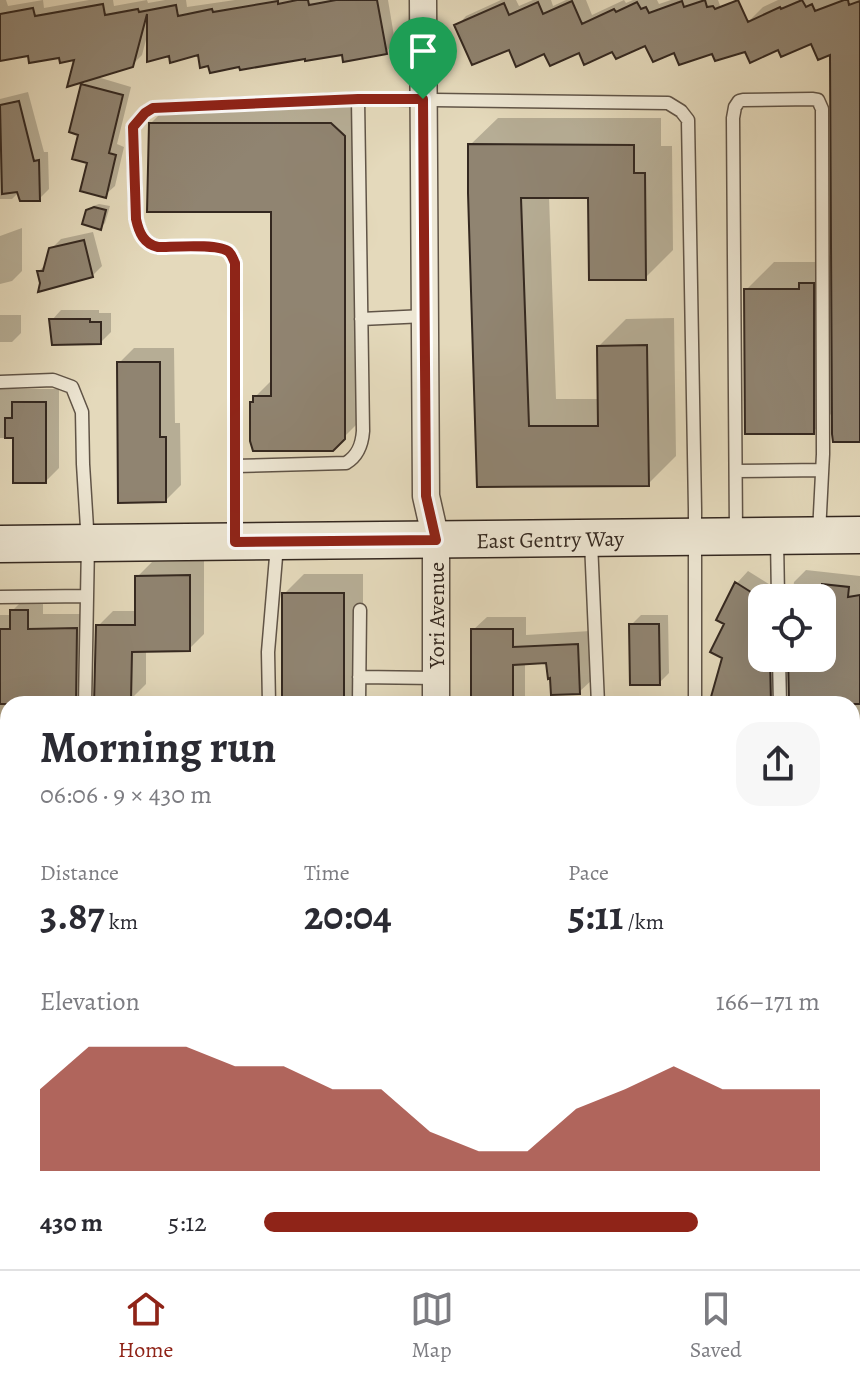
<!DOCTYPE html>
<html lang="en">
<head>
<meta charset="utf-8">
<style>
	:root { --surface:#fff; --page:#f7f7f7; --text:#2b2b33; --muted:#7c7c81; --line:#e1e1e2; --accent:#8f2418 }
	body { margin:0; font-family:Alegreya,serif; background:var(--page); color:var(--text); height:100vh; display:flex; flex-direction:column; font-size:30px; white-space:nowrap }
	* { box-sizing:border-box; margin:0 }
	p { font-size:26px; color:var(--muted) }
	.icon { flex:none; width:44px; height:44px; fill:none; stroke:currentColor; stroke-width:2; stroke-linecap:round; stroke-linejoin:round }
	.map { position:relative; flex:1; overflow:hidden }
	.details { position:absolute; left:0px; top:696px; width:860px; height:574px; display:flex; flex-direction:column; background:var(--surface); border-radius:24px 24px 0 0; box-shadow:0 8px 32px #0002 }
	.details>* { flex:none }
	.fabs { position:absolute; left:748px; top:584px; display:grid; gap:16px }
	.fabs a { display:grid; place-items:center; width:88px; height:88px; border-radius:16px; background:var(--surface); box-shadow:0 8px 32px #0002; font-size:40px }
	.pin { position:absolute; display:grid; place-items:center; width:68px; height:68px; color:#fff; margin:-82px -34px; border-radius:50% 50% 50% 0; rotate:-45deg; box-shadow:0 0 8px #0007 }
	.pin .icon { rotate:45deg }
	.round { display:grid; place-items:center; flex:none; width:84px; height:84px; border-radius:24px; background:var(--page) }
	.head { display:flex; align-items:center; justify-content:space-between; height:136px; padding:0 40px }
	h1 { font-size:44px; font-weight:700; line-height:60px }
	.metrics { display:grid; grid-template-columns:repeat(3,1fr); gap:12px; height:136px; padding:8px 40px }
	.metrics div { display:grid; align-content:center }
	.metrics b { font-size:40px; font-weight:700 }
	.metrics small { font-size:22px; font-weight:400 }
	.metrics p { font-size:22px }
	.chart { height:224px; padding:16px 40px }
	.chart p { display:flex; justify-content:space-between }
	.chart svg { width:100%; height:144px; margin-top:8px; fill:var(--accent); opacity:.7 }
	ul { padding:0 40px; list-style:none; font-size:26px }
	li { display:grid; grid-template-columns:128px 96px 1fr; align-items:center; height:60px }
	li i { height:20px; border-radius:10px; background:var(--accent) }
	.tabs { display:flex; justify-content:space-around; align-items:center; height:112px; border-top:2px solid var(--line); background:var(--surface); font-size:22px; color:var(--muted) }
	.tabs a { display:grid; justify-items:center; gap:4px }
	.tabs .on { color:var(--accent) }
	.map>svg:first-child { display:block }
</style>
</head>
<body>
<div class="map">
<svg width="860" height="1269" viewBox="0 0 860 1269">
	<rect width="100%" height="100%" fill="#e4d9bb"/>
	<filter id="stains"><feTurbulence type="fractalNoise" baseFrequency=".0025" numOctaves="4"/><feColorMatrix values="0 0 0 0 .2 0 0 0 0 .09 0 0 0 0 .02 0 0 0 .5 -.17"/></filter>
	<radialGradient id="worn" r=".72"><stop offset=".6" stop-color="#630" stop-opacity="0"/><stop offset="1" stop-color="#630" stop-opacity=".3"/></radialGradient>
	<path fill="#0003" d="M0,0H6L8,6L43,0L44,8L89,0H113L114,6L147,0L148,3L165,0H186L187,7L235,0H388L395,42L386,52L170,53L148,32L142,55L132,65L94,76L131,87L117,144L124,147L115,186L105,195L89,162L81,134L83,85L91,77L77,58L29,53L0,59Z
		M501,0H516L519,6L533,0H551L553,6L566,0H586L592,15L624,0L626,3L633,0H657L659,4L671,0H718L732,38L646,43L613,49L545,52L510,47L457,26L466,16Z
		M778,0H860V440L834,411L813,432L746,290L774,262H823L829,256H833L832,52L812,41L779,47L745,25L763,7Z
		M28,92L44,152H48L49,189L39,199L19,192L12,199H0V99Z
		M170,104H351L364,116V417L332,449L252,403L255,397L273,379V210L151,123Z
		M498,118H661V146H672L673,250L645,278L590,196H549L556,399H600L599,346L626,319L674,318L676,456L648,484L479,485L470,145Z
		M99,204L110,206L105,223L101,227L88,211L93,206Z
		M22,228V271L12,281L0,284V236Z
		M93,232L102,266L92,276L39,271L47,263L51,249L61,239Z
		M61,310H99V313H111V332L101,342L52,320Z
		M0,315H21V333L12,342H0Z
		M134,348H174L175,423H180L181,485L166,500L119,363Z
		M0,389H59V468L46,481L15,438H0Z
		M204,561V634L189,649L146,650V684L131,699H124L120,703L98,626L113,611H137V577L152,562Z
		M806,570L860,576V1028L852,1029V704H791L790,658H822V598H792L794,582Z
		M748,571L791,598H762V658H781L782,692L790,704H773L767,695L768,704H710L724,657L726,623L719,619L737,583Z
		M304,574H363V704H284V594Z
		M27,596H43V614H92L89,704H8V741L0,742V615H12V611Z
		M641,615H668L669,673L659,683L631,625Z
		M487,617H526V635L590,631L593,679L579,692L551,693L548,661L525,662V696L518,704H473V630Z
		M664,696L667,704H651Z
		M550,702H572V704H548Z
		M852,1072H860V1104L857,1106H852Z
		M0,1104H8V1228H0Z
		M852,1137L860,1157V1194L852,1202Z
		M12,1262H82V1263L77,1269H12Z
		M491,1262H710L696,1269H489L488,1267Z"/>
	<path fill="#908471" stroke="#342820" stroke-width="2" d="M297,0H308L309,5L336,0H377L387,54L343,62L342,55L305,61V59L240,70L239,67L210,73L208,66L200,68L198,55L170,63L169,56L147,62V14L133,67L67,87L74,60L60,63L59,58L29,63L28,56L0,61V14L33,8L35,16L103,4L105,15L138,9L139,12L176,5L178,16L212,9L213,12L278,1V4Z
		M705,0L707,7L713,6L715,9L738,0L748,22L780,7L781,9L802,0L806,7L812,4L815,11L844,0H848L849,5L860,1V442H833L832,434L830,55L818,60L811,44L781,57L778,50L750,63L745,52L715,61L712,54L679,65L674,53L653,62L645,46L616,59L612,52L584,65L579,53L550,66L544,54L516,67L509,50L472,65L454,25L504,3L509,15L538,2L543,14L572,1L582,24L614,9L616,12L637,2L641,9L646,7L649,13L682,1L684,7Z
		M81,84L123,95L109,153L116,155L106,198L80,191L87,163L72,159L78,135L69,132Z
		M19,101L34,161L39,160L40,201H20L17,192L2,194L0,105Z
		M149,123H331L345,136V439L333,451H253L250,441V402H253V396H271V212H147Z
		M468,144L634,145V173H645L646,280H589L588,198H521L529,426H598L597,346L647,345L649,486L477,487L468,193Z
		M94,207L106,210L101,230L82,224L86,210Z
		M84,240L93,277L38,292L40,283L37,271H43L49,248Z
		M799,283H814V434H745L744,289H799Z
		M49,319H90V322H101V344L52,345Z
		M117,362H160V437H166V502L118,503Z
		M12,402H46V483H13V438H5V418H12Z
		M190,575V651L132,652L131,701H121V704H94L96,625H135V576Z
		M735,582L762,599V658H770L771,704H709L722,658L710,652L724,624L716,620Z
		M822,584L849,587L848,597L860,595V704H835L790,697L789,702L788,658H822Z
		M282,593H344V704H282Z
		M10,610H28V629L77,628L76,704H0V629H10Z
		M629,624H659L660,685H630Z
		M471,629H513V647L578,644L580,694L551,695L550,678L548,679L546,663L513,665V704H471Z"/>
	<g fill="none" stroke-linecap="round" stroke-linejoin="round">
		<g stroke="#605447" stroke-width="15">
			<path id="lane" d="M361,319L425,316
				M0,382L53,380L72,387L82,412L83,464L88,544L85,704
				M235,466L346,463C358,456 362,445 363,431L358,99
				M736,471L822,470
				M736,533L733,118L735,107L739,101L743,100L812,99L818,100L822,109L823,454L819,533
				M235,538V263C233,259 232,255 229,252C219,243 173,247 158,247C144,243 139,233 136,219L133,127L145,113L153,108L358,99L668,103L681,111L688,120L695,509V704
				M777,539L778,598
				M591,542L598,704
				M0,597L87,596
				M779,658L780,704
				M359,677L436,678
				M269,704L268,652L277,545
				M359,704L360,610
				M0,882L8,881
				M852,1054L860,1053"/>
		</g>
		<g stroke="#605447" stroke-width="29">
			<path id="street" d="M423,0L426,496L436,540V704
				M455,1262L458,1269"/>
		</g>
		<g stroke="#342820" stroke-width="39">
			<path id="secondary" d="M0,544L860,535"/>
		</g>
		<use href="#lane" stroke="#ede6d3" stroke-width="12"/>
		<use href="#street" stroke="#ede6d3" stroke-width="26"/>
		<use href="#secondary" stroke="#ede6d3" stroke-width="36"/>
	</g>
	<g fill="none" stroke-linecap="round" stroke-linejoin="round">
		<g stroke="#fff" stroke-width="16">
			<path id="route" d="M358,99H423L426,496L436,540L235,542V263C233,259 232,255 229,252C219,243 173,247 158,247C144,244 139,233 136,219L133,127L145,113L153,108Z"/>
		</g>
		<use href="#route" stroke="#8f2418" stroke-width="10"/>
	</g>
	<g text-anchor="middle" stroke-width="6" stroke-linejoin="round" paint-order="stroke">
		<g font-size="22" fill="#342820" stroke="#ede6d3">
			<text transform="translate(550 539) rotate(-1)" y="8">East Gentry Way</text>
			<text transform="translate(436 615) rotate(-90)" y="8">Yori Avenue</text>
		</g>
	</g>
	<rect width="100%" height="100%" filter="url(#stains)"/>
	<rect width="100%" height="100%" fill="url(#worn)"/>
</svg>
<div class="fabs">
<a><svg class="icon" aria-label="locate" viewBox="0 0 24 24"><circle cx="12" cy="12" r="6"/><path d="M12 2v4M12 18v4M2 12h4M18 12h4"/></svg></a>
</div>
<div class="pin" style="left:423px;top:99px;background:#1e9e55"><svg class="icon" aria-label="arrive" viewBox="0 0 24 24"><path d="M6 21V4h12l-3 4 3 4H6"/></svg></div>
<section class="details">
<div class="head"><div><h1>Morning run</h1><p>06:06 · 9 × 430 m</p></div><a class="round"><svg class="icon" aria-label="share" viewBox="0 0 24 24"><path d="M12 15V3M7 8l5-5 5 5M5 13v7h14v-7"/></svg></a></div>
<div class="metrics">
<div><p>Distance</p><b>3.87<small> km</small></b></div>
<div><p>Time</p><b>20:04</b></div>
<div><p>Pace</p><b>5:11<small> /km</small></b></div>
</div>
<div class="chart"><p><span>Elevation</span>166–171 m</p>
<svg viewBox="0 0 160 44" preserveAspectRatio="none"><path d="M0 44V19L10 6L20 6L30 6L40 12L50 12L60 19L70 19L80 32L90 38L100 38L110 25L120 19L130 12L140 19L150 19L160 19V44z"/></svg>
</div>
<ul>
<li><b>430 m</b>5:12<i style="width:78%"></i></li>
</ul>
</section>
</div>
<nav class="tabs">
<a class="on"><svg class="icon" aria-label="home" viewBox="0 0 24 24"><path d="M3 11l9-7 9 7M6 9v11h12V9"/></svg>Home</a>
<a><svg class="icon" aria-label="map" viewBox="0 0 24 24"><path d="M3 6l6-2 6 2 6-2v14l-6 2-6-2-6 2zM9 4v14M15 6v14"/></svg>Map</a>
<a><svg class="icon" aria-label="saved" viewBox="0 0 24 24"><path d="M7 4h10v16l-5-4-5 4z"/></svg>Saved</a>
</nav>
</body>
</html>
